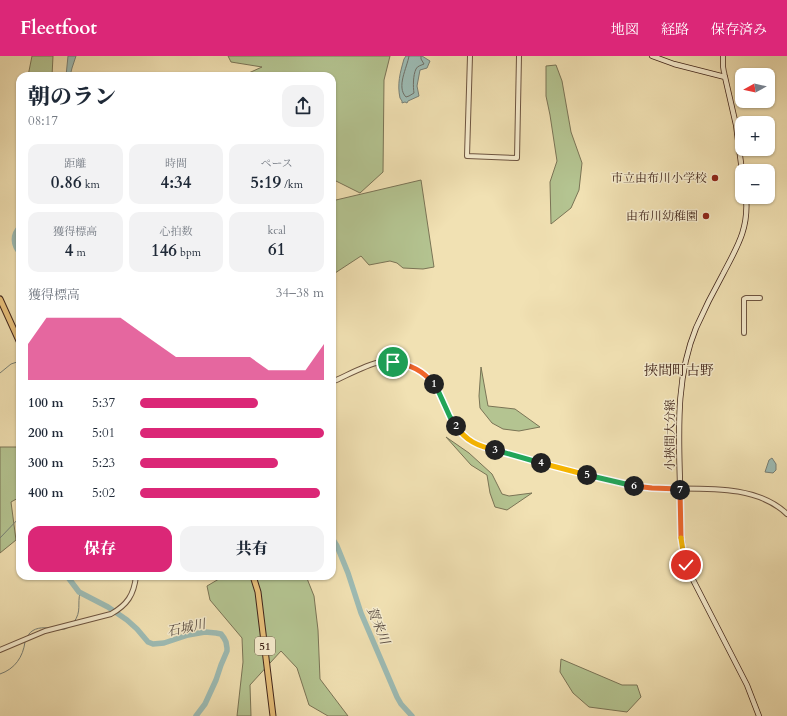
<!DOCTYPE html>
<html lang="ja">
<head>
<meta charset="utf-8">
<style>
	:root { --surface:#fff; --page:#f2f2f3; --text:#1f2937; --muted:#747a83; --accent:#db2777 }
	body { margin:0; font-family:Cardo,"Noto Serif JP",serif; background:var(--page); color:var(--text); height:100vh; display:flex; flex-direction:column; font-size:15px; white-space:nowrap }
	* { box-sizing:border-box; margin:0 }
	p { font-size:13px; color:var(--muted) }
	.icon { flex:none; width:22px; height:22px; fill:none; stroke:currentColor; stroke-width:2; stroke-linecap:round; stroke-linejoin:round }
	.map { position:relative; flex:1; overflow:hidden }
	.drawer { position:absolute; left:16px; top:16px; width:320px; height:508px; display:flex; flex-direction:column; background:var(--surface); border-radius:12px; box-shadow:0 1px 3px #0004 }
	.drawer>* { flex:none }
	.needle { width:26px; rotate:262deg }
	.buttons { position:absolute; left:735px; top:12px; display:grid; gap:8px }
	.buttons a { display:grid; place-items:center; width:40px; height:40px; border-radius:8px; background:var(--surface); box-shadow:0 1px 3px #0004; font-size:20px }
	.pin { position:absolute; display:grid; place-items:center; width:34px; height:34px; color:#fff; margin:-17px; border:2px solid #fff; border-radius:50%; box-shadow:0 1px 4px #0007 }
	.km { position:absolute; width:20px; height:20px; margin:-10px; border-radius:50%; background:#222; color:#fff; font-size:11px; line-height:20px; text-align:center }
	.round { display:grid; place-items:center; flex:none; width:42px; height:42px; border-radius:12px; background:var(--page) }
	.overview { display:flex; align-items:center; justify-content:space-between; height:68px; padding:0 12px }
	h1 { font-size:22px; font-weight:800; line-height:30px }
	.stats { display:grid; grid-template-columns:repeat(3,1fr); gap:6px; height:68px; padding:4px 12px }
	.stats div { display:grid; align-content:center; border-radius:10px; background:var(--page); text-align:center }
	.stats b { font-size:17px; font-weight:800 }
	.stats small { font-size:11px; font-weight:400 }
	.stats p { font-size:11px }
	.chart { height:112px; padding:8px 12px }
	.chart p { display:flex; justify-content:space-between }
	.chart svg { width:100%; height:72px; margin-top:4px; fill:var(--accent); opacity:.7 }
	.button { display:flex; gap:8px; margin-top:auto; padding:8px 12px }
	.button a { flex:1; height:46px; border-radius:12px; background:var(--accent); color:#fff; font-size:16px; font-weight:800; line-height:46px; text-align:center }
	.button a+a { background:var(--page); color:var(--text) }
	ul { padding:0 12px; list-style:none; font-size:13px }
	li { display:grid; grid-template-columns:64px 48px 1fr; align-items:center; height:30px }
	li i { height:10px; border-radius:5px; background:var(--accent) }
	header { display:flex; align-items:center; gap:24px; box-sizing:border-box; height:56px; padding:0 20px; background:var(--accent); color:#fff }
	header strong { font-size:19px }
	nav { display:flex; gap:22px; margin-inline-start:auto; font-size:14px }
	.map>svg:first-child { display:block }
</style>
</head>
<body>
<header>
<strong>Fleetfoot</strong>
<nav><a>地図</a><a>経路</a><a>保存済み</a></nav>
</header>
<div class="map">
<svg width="787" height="660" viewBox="0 0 787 660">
	<rect width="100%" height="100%" fill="#f1e1b3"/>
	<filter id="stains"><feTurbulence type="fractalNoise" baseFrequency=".005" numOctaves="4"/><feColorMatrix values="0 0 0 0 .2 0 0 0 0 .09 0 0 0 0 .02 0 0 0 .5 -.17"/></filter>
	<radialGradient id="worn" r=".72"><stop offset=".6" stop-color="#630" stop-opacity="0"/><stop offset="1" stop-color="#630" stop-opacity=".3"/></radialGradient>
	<path fill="#b4c491" stroke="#7a7456" d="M32,0H53L52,20H28Z
		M228,0H390L384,24L383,116L360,137L332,123V20H242L262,11L231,6Z
		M556,9L562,25L571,76L582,107L579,134L571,152L551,168L550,126L557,105L550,59L546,40V10Z
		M421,124L434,211L423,213L403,212L397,207L390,205L369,209L361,200L332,219V144H336Z
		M481,311L488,350L515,353L540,371L519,375L503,373L492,367L480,352L479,340Z
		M446,381L469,397L492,418L502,438L509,440L532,437L507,454L495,451L490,437L487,419L471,409Z
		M0,391H20V441L11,446L16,484L0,497Z
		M224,520H306L314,540L318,574L320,623L348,660H328L309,649L297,612L281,595L250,629L251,660H237L243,606L242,582L210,544L207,530Z
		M561,603L622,629H637L641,641L627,656L589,651L573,637L560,616Z"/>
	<path fill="#9dbcb5" stroke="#788077" d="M68,0H76L72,12L70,20H66Z
		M406,0H422L430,5L427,12L420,14L417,30L419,40L408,45L407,47L405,46L402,47V45L400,42C397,28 400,17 404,3Z
		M772,402L776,408V414L773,417L765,416L769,404Z"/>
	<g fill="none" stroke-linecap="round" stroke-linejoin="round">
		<path stroke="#6f7068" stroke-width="1" d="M409,0C407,12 396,31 406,41L409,40L414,37C413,31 413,19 416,13C417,10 422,9 424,8L421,3V0"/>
		<path stroke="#788077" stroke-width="1" d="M0,317L11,308L20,305
			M0,482L20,461
			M74,566C82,555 77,548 80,537
			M57,574L65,573L69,571
			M27,581C31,573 39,571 48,572
			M0,618C15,613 23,601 25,586"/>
		<path stroke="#9dbcb5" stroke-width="5.5" d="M20,171C12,179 13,189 20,197
			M332,482L337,490L348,517L361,557L397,641L401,648L412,660
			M67,520L79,536L108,551L127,564L137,573L148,586L153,588L164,587L188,579L205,576L216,577L221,578L224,582L226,586L227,592V595L221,609L216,624L205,648L196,660"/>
		<g stroke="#6d5440" stroke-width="6">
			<path id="tertiary" d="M470,0L467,100L517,102L519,0
				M723,0V11L725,21
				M744,277V243L746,242H760
				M332,326C346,320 365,309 380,306C400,303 425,313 436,330C440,335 441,341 444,347C449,358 453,370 462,378C467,383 474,387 480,390C516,400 552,410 588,419C600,422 612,426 624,428C634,430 643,432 654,432C697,434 754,426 787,458
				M0,594L45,575L111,558C127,549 134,539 136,520"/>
		</g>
		<g stroke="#41251a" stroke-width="6">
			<path id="secondary" d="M652,0L674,8L725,21L736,69L742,115
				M746,141C749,173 737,191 723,218C713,236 704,254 696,272C675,323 679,378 680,431C681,461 679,490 690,518L747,629L759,660"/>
		</g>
		<g stroke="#41251a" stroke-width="7">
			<path id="primary" d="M0,243L20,287
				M253,520L258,536L273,660"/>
		</g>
		<use href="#tertiary" stroke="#f6ecce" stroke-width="4"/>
		<use href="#secondary" stroke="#f6ecce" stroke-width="4.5"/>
		<use href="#primary" stroke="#e8c07a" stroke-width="5"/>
	</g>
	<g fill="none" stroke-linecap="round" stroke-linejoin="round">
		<g stroke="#fff" stroke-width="8">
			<path id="split-1" d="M393,306C411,309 422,314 434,328"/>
		</g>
		<g stroke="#fff" stroke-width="8">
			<path id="split-2" d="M434,328L436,330L450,361L456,370"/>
		</g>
		<g stroke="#fff" stroke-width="8">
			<path id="split-3" d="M456,370C466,385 478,390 495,394"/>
		</g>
		<g stroke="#fff" stroke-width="8">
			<path id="split-4" d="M495,394L541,407"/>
		</g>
		<g stroke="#fff" stroke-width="8">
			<path id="split-5" d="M541,407L587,419"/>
		</g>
		<g stroke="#fff" stroke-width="8">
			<path id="split-6" d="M587,419L634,430"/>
		</g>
		<g stroke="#fff" stroke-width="8">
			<path id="split-7" d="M634,430L652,432L680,433V434"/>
		</g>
		<g stroke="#fff" stroke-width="8">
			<path id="split-8" d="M680,434L681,482"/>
		</g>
		<g stroke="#fff" stroke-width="8">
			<path id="split-9" d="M681,482L683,495L686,509"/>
		</g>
		<use href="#split-1" stroke="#f0652b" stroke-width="5"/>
		<use href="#split-2" stroke="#22a559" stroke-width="5"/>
		<use href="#split-3" stroke="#f5b400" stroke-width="5"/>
		<use href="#split-4" stroke="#22a559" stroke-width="5"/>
		<use href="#split-5" stroke="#f5b400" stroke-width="5"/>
		<use href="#split-6" stroke="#22a559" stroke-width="5"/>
		<use href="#split-7" stroke="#f0652b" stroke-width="5"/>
		<use href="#split-8" stroke="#f0652b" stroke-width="5"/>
		<use href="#split-9" stroke="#f5b400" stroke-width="5"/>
	</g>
	<g fill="#8f2418" stroke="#f6ecce" stroke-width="1.5">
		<circle cx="715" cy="122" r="4"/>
		<circle cx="706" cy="160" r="4"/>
	</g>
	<g text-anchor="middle" stroke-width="3" stroke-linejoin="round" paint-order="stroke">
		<rect fill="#f6ecce" stroke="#776150" stroke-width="1" x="255" y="581" width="20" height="18" rx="3"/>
		<g font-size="11" font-weight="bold" fill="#41251a">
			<text x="265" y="594">51</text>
		</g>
		<g font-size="12" fill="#41251a" stroke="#f6ecce" text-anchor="end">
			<text x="707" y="126">市立由布川小学校</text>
			<text x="698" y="164">由布川幼稚園</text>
		</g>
		<g font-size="12" fill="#41251a" stroke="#f6ecce">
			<text transform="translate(670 379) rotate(-90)" y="4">小挾間大分線</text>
		</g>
		<g font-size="13" font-style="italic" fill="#584b41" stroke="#f6ecce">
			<text transform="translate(379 569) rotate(68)" y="5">賀来川</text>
			<text transform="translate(186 571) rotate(-12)" y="5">石城川</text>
		</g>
		<g font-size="14" fill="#41251a" stroke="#f6ecce">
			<text x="679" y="319">挾間町古野</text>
		</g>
	</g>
	<rect width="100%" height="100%" filter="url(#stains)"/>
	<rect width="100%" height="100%" fill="url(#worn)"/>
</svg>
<div class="buttons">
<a><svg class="needle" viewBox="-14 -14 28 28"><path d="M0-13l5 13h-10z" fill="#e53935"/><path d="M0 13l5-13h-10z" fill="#747a83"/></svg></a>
<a>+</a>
<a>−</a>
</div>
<div class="pin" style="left:393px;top:306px;background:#1e9e55"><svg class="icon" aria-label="arrive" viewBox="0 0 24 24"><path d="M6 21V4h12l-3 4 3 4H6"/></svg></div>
<div class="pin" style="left:686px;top:509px;background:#d93025"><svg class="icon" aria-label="check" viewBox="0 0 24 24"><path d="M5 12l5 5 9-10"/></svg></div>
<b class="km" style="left:434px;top:328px">1</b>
<b class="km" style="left:456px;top:370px">2</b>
<b class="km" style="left:495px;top:394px">3</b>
<b class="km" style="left:541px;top:407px">4</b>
<b class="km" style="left:587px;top:419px">5</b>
<b class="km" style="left:634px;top:430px">6</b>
<b class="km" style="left:680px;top:434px">7</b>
<section class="drawer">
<div class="overview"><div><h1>朝のラン</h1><p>08:17</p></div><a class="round"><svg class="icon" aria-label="share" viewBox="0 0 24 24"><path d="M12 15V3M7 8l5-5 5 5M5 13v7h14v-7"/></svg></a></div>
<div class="stats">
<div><p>距離</p><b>0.86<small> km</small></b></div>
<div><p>時間</p><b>4:34</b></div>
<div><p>ペース</p><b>5:19<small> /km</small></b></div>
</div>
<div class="stats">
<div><p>獲得標高</p><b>4<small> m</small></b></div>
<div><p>心拍数</p><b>146<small> bpm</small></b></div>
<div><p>kcal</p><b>61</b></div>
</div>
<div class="chart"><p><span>獲得標高</span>34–38 m</p>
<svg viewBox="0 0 160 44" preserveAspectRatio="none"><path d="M0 44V22L10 6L20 6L30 6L40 6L50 6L60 14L70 22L80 30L90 30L100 30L110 30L120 30L130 38L140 38L150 38L160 22V44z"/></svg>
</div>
<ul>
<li><b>100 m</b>5:37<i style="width:64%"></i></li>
<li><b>200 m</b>5:01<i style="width:100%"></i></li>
<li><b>300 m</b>5:23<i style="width:75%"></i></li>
<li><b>400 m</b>5:02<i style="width:98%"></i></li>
</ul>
<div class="button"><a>保存</a><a>共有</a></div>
</section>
</div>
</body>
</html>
